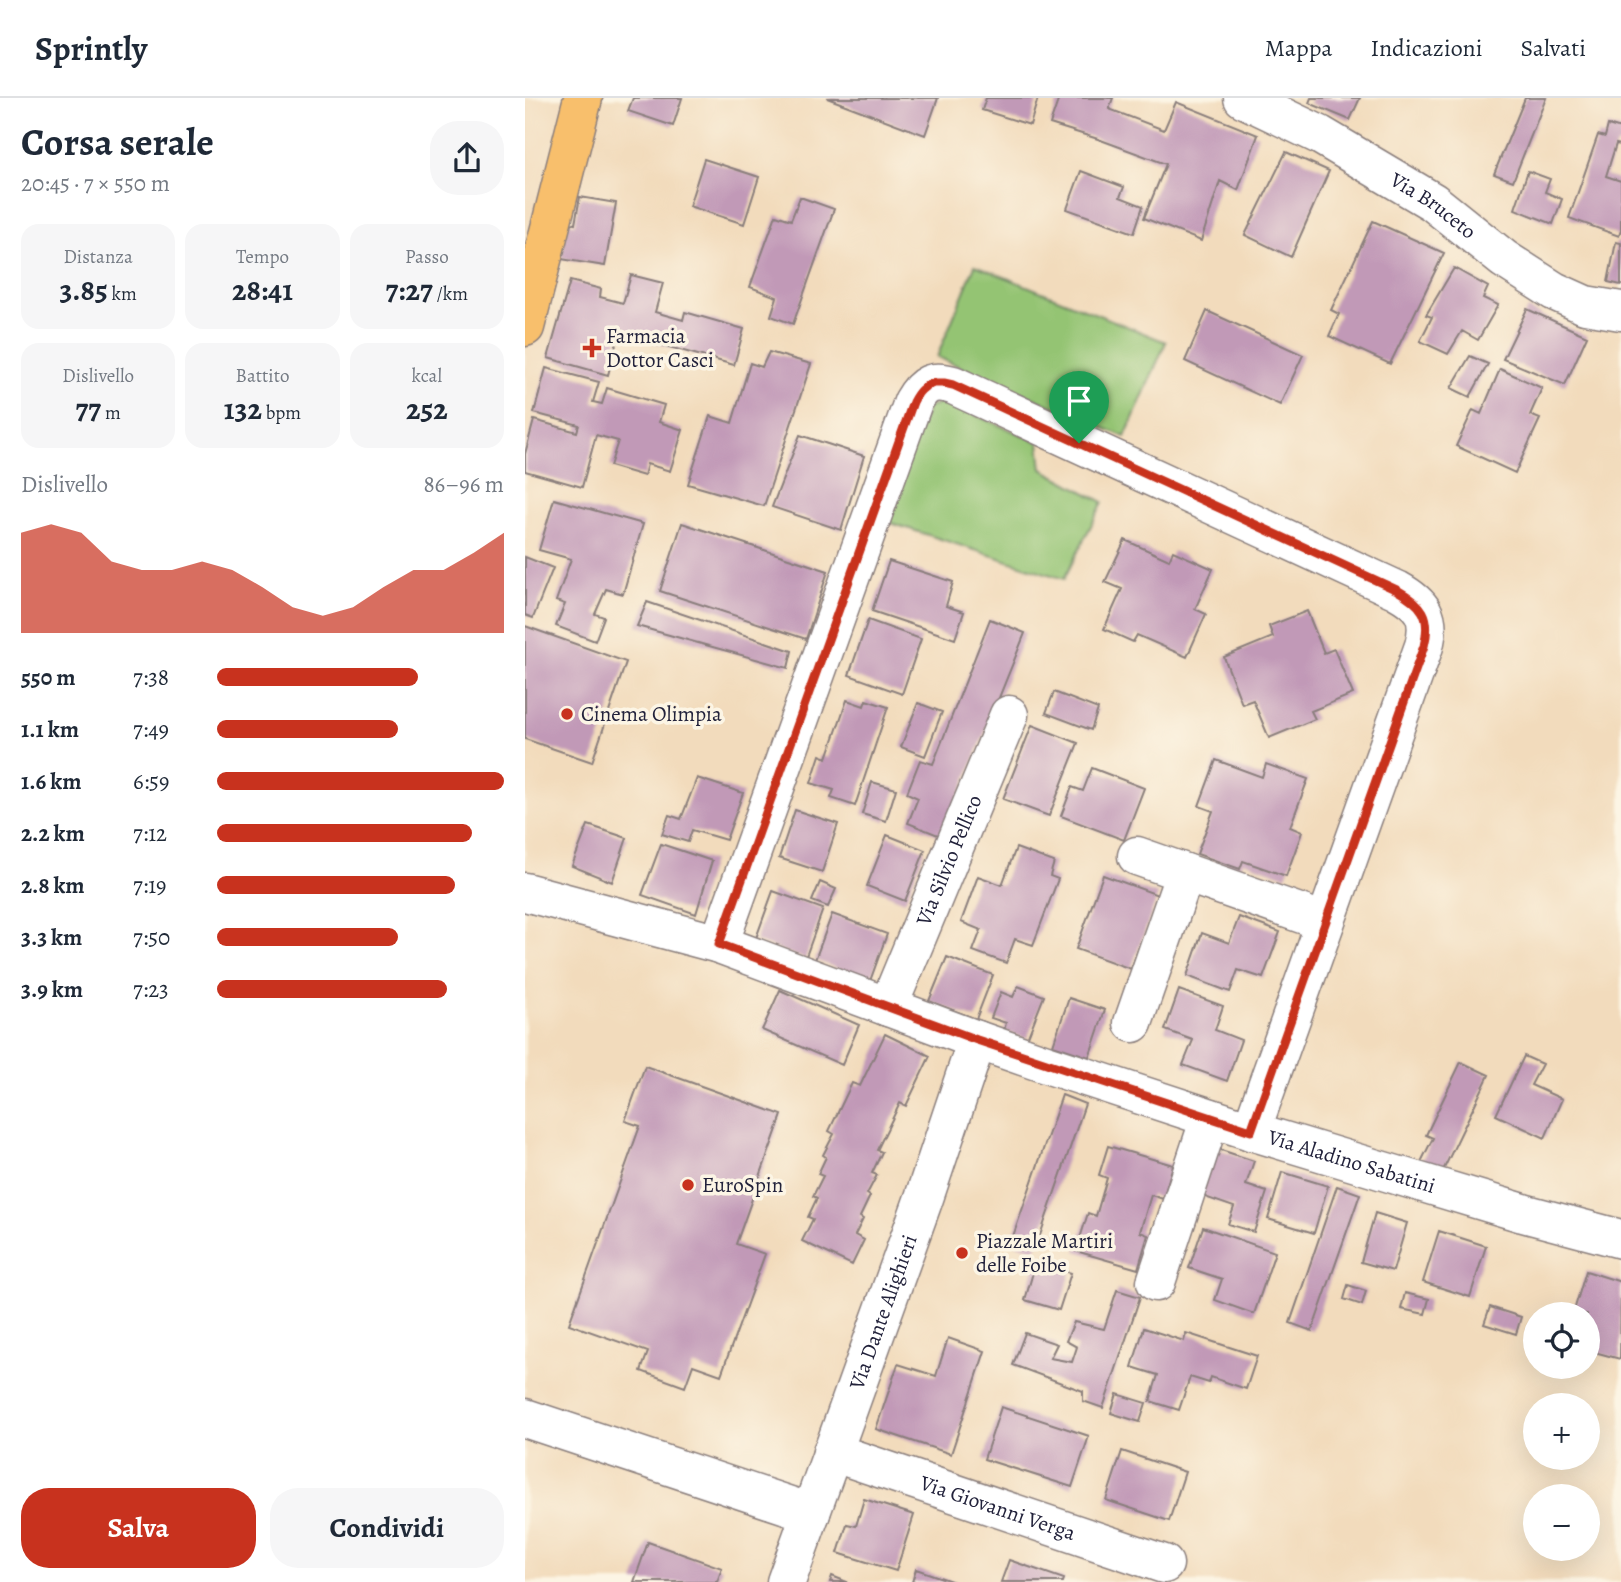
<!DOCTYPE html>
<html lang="it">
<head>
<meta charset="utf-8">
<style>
	:root { --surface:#fff; --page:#f6f6f7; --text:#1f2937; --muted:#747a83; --line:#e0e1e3; --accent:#c8321e }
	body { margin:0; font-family:Alegreya,serif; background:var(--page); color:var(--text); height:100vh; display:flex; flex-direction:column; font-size:26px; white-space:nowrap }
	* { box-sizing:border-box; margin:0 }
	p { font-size:23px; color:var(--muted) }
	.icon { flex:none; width:38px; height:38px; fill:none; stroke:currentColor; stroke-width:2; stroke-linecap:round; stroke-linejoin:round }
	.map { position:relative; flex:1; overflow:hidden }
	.drawer { display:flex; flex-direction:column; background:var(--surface); width:525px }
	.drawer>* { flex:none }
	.tools { position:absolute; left:998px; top:1204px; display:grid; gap:14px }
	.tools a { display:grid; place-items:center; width:77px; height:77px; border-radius:50%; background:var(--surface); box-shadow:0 7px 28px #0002; font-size:35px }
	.pin { position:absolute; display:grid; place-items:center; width:60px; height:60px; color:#fff; margin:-72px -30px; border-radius:50% 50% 50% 0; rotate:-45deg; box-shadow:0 0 7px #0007 }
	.pin .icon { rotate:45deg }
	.round { display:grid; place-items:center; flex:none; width:74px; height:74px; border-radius:28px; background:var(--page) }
	.overview { display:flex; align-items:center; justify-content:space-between; height:119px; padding:0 21px }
	h1 { font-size:38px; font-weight:700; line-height:52px }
	.stats { display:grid; grid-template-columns:repeat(3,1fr); gap:10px; height:119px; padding:7px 21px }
	.stats div { display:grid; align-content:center; border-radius:18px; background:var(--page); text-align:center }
	.stats b { font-size:30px; font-weight:700 }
	.stats small { font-size:19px; font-weight:400 }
	.stats p { font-size:19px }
	.chart { height:196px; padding:14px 21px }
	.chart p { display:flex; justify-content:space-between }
	.chart svg { width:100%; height:126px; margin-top:7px; fill:var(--accent); opacity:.7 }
	.primary-button { display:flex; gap:14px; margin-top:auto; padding:14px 21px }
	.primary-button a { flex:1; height:80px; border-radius:28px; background:var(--accent); color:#fff; font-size:28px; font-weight:700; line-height:80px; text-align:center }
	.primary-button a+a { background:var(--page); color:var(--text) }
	ul { padding:0 21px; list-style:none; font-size:23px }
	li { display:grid; grid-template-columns:112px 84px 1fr; align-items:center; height:52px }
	li i { height:18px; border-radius:9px; background:var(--accent) }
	header { display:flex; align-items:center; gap:42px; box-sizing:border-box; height:98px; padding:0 35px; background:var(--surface); border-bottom:2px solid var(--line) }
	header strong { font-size:33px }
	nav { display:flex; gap:38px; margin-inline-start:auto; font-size:24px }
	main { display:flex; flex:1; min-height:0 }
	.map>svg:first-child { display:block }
</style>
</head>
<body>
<header>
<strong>Sprintly</strong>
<nav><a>Mappa</a><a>Indicazioni</a><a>Salvati</a></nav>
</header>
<main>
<section class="drawer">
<div class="overview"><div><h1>Corsa serale</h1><p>20:45 · 7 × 550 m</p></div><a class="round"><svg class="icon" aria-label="share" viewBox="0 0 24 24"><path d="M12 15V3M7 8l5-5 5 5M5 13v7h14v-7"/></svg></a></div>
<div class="stats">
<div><p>Distanza</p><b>3.85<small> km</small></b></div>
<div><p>Tempo</p><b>28:41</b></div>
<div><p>Passo</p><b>7:27<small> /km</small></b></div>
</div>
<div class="stats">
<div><p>Dislivello</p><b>77<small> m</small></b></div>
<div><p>Battito</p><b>132<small> bpm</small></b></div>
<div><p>kcal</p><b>252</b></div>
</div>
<div class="chart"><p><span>Dislivello</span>86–96 m</p>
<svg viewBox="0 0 160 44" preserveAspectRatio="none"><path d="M0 44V9L10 6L20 9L30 19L40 22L50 22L60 19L70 22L80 28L90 35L100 38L110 35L120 28L130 22L140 22L150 16L160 9V44z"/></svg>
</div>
<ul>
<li><b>550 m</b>7:38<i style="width:70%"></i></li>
<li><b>1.1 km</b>7:49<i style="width:63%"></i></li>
<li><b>1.6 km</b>6:59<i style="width:100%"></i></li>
<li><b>2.2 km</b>7:12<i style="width:89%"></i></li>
<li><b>2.8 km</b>7:19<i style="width:83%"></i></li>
<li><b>3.3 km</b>7:50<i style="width:63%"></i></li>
<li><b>3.9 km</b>7:23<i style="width:80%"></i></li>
</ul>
<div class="primary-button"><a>Salva</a><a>Condividi</a></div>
</section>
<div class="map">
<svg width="1096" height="1484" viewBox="0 0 1096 1484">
	<rect width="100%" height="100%" fill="#fcf5e5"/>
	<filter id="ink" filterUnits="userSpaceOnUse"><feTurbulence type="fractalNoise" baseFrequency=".0143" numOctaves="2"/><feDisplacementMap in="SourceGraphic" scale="14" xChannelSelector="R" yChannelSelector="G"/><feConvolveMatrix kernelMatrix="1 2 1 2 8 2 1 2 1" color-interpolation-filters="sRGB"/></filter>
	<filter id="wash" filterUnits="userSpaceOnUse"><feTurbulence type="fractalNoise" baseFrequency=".00686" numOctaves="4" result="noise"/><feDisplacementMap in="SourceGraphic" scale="28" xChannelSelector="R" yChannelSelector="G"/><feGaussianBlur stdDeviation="1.57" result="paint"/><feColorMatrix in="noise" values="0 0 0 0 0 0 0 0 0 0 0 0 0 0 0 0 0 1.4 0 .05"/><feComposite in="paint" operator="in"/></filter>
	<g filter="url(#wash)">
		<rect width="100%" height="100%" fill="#f2dbbc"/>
		<path fill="#94c473" stroke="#5b7357" stroke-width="2" d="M450,167L641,244L600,339L412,259Z
			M419,304L514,344L517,371L578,404L539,481L360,423L403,309Z"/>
		<g id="blocks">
			<path fill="#c199b7" d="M108,0H157L148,28L103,13Z
				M302,0H413L400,37Z
				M461,0H513L505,27L457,12Z
				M534,0H588L584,11L639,32L651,4L733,37L713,92L695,83L676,143L619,120L641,66L573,41L525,26Z
				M786,0H835L825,22L784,5Z
				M1000,0H1021L988,83L969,76Z
				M1083,27L1096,31V47L1091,46L1081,78L1096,83V132L1094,138L1044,120L1073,37L1080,39Z
				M761,54L804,73L766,159L720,137Z
				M179,61L234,79L219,126L164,108Z
				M556,73L599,89L595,99L618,108L609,135L542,111Z
				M1003,73L1025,81L1020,94L1037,101L1028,126L990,111Z
				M55,99L91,105L80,168L36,161L43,125L50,126Z
				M275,99L309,111L268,226L246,218L252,199L225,189L251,117L266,122Z
				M848,123L919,155L865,266L804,238L814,216L806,212Z
				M1091,144L1096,145V187L1083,184Z
				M929,170L963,189L958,200L973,207L953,242L937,233L923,256L895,243L907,219L901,217Z
				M106,177L138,185L130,214L158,222L160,214L219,231L209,267L94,235L83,277L23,260L45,183L76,191L75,199L98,205Z
				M1002,211L1062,238L1040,287L978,261Z
				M682,213L778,257L755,307L660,263Z
				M244,254L286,266L239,408L163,386L185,318L207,325L225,265L237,269Z
				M945,258L963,266L945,299L926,290Z
				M21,270L74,284L68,304L77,306L82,290L139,307L134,324L158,332L145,373L122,366L119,378L85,368L93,343L71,337L57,389L0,373V356L9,322L52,334L54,327L9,315Z
				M975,271L1017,290L1005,317L1015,321L990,375L931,348L948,312L956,316Z
				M275,337L339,358L316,432L247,409Z
				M29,401L118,426L98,496L81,491L70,516L79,519L70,543L31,528L40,506L31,503L46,461L14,452Z
				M157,425L303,473L281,541L135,493Z
				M600,442L644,462L648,453L688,471L670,511L681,516L662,559L612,537L608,544L579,531L597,491L580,484Z
				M0,459L28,470L8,520L0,517Z
				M364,463L428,484L421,508L439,514L430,541L347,513Z
				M122,504L267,553L263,570L112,528Z
				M782,513L799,555L809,551L828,596L786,613L790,621L744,640L728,602L717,606L699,559L748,539L744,528Z
				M465,521L500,535L418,739L383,725L393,700L382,695L395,662L408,666Z
				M343,522L396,541L377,596L324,577Z
				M0,528L101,564L67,664L0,641Z
				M529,594L573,611L566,632L521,615Z
				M322,602L339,608L341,602L363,609L330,708L306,700L309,692L286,685L295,657L302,660Z
				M393,605L417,614L400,658L376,649Z
				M507,627L553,645L524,718L478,701Z
				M691,662L737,679L741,666L783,681L765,729L777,734L761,778L718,763L715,771L672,756L688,713L674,708Z
				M567,670L619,690L599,742L536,718L547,689L558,693Z
				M172,680L218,695L201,742L167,732L163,744L137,736L144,717L156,721Z
				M347,684L371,691L361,723L337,716Z
				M270,712L313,726L297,774L254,760Z
				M63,727L102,740L87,784L47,768Z
				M362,737L400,752L380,803L342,788Z
				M136,746L187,763L171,816L117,797Z
				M491,750L529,764L525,778L533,781L508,847L490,841L481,865L448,853L456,832L436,824L453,778L477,787Z
				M578,777L633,797L606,871L551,851Z
				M295,784L311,791L303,809L287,803Z
				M248,793L298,811L280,861L230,843Z
				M307,816L362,836L345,883L290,862Z
				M714,819L755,834L738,880L713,872L705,894L662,878L677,835L704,845Z
				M422,859L468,877L451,921L404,903Z
				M493,888L519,898L502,941L479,933L481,925L466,920L476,894L488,899Z
				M255,892L334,927L317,967L237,932Z
				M654,892L698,908L690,932L716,942L702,983L658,967L668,942L640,932Z
				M544,900L580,912L564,959L528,947Z
				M360,936L405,958L381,1008L375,1005L352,1052L357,1054L347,1075L352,1077L342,1096L345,1098L335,1119L338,1121L330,1137L339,1142L327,1167L277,1143L288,1121L283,1119L292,1100L288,1098L298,1078L293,1076L301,1059L298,1057L309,1036L304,1033L327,985L335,988Z
				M999,958L1017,966L1006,987L1037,1001L1020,1040L971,1017Z
				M936,964L964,977L914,1081L893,1070L908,1040L901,1037Z
				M120,968L257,1017L211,1146L240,1156L196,1277L168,1267L160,1289L116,1273L123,1254L44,1226L115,1028L100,1023Z
				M537,997L560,1006L510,1152L486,1144Z
				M583,1048L648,1067L638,1101L626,1097L615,1134L623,1137L613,1171L551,1153L563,1115L571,1118L582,1080L574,1077Z
				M690,1050L729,1063L721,1087L742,1094L729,1134L703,1126L709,1109L674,1097Z
				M757,1074L803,1088L789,1135L743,1121Z
				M812,1088L835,1096L787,1233L765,1225Z
				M850,1115L882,1125L868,1173L836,1164Z
				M678,1129L750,1154L729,1216L690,1202L697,1181L664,1170Z
				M914,1133L961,1148L945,1199L898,1184Z
				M511,1164L546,1175L534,1212L500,1202Z
				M1061,1173L1096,1184L1095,1261L1062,1252V1216H1048Z
				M823,1187L841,1193L837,1207L819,1201Z
				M592,1192L615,1199L578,1310L558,1303V1293L488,1267L500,1235L532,1246L525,1260L547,1264L552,1249L541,1243L549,1224L579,1231Z
				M880,1195L904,1201L900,1216L876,1211Z
				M965,1209L996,1219L991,1236L959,1226Z
				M619,1230L659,1243L661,1235L732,1258L721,1291L686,1279L684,1285L665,1279L654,1312L625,1303L633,1277L607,1269Z
				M423,1240L460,1253L426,1356L351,1331L373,1266L411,1278Z
				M592,1296L621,1305L615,1324L586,1315Z
				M476,1309L564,1338L547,1389L459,1361Z
				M597,1353L660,1374L644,1423L581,1402Z
				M339,1401L389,1417L371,1473L313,1455L322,1426L331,1428Z
				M123,1444L197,1470L192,1484H109Z
				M484,1462L539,1481L538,1484H476Z
				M391,1471L429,1484H387Z
				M307,1478L322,1484H305Z"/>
		</g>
	</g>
	<g filter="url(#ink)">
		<use href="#blocks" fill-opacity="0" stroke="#8a7e7c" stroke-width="2"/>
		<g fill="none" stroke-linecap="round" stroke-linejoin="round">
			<g stroke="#8a7e7c" stroke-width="41">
				<g id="minor">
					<path id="s1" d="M718,0L795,37L908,104L979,161L1029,193L1060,207L1096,213"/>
					<path d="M612,758L800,824"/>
					<path id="s2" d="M0,794L194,846L452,942L521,966L726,1033L855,1072L998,1115L1096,1141"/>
					<path d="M194,846L388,304C398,286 407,281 428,287L872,492C897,506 907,518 899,548L726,1033"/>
					<path id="s3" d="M363,909L484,617"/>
					<path d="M608,925L660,775"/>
					<path d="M631,1184L685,1020"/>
					<path d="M0,1320L286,1415"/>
					<path id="s4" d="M307,1354L639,1466"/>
					<path id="s5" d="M261,1484L399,1100L452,942"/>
				</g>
			</g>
			<g stroke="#8a7e7c" stroke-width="41">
				<path id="major" d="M0,229L58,0"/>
			</g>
			<use href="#minor" stroke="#fff" stroke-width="38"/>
			<use href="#major" stroke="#f8bf6c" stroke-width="38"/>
		</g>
	</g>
	<g fill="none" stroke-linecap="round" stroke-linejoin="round" filter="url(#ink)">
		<g stroke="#fff" stroke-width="14">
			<path id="route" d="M409,285H419L428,287L872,492C897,506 907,518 899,548L726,1033L452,942L194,846L388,304C393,294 398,288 409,285Z"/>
		</g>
		<use href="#route" stroke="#c8321e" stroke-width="9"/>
	</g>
	<g fill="#c8321e" stroke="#fcf5e5" stroke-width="2.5">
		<path d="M63.5 239.5h7v7h7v7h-7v7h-7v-7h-7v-7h7z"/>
		<circle cx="42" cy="616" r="7"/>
		<circle cx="163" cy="1087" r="7"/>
		<circle cx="437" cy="1155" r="7"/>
	</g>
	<g text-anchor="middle" stroke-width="7" stroke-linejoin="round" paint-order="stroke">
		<g font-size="21" fill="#22223b" stroke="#fcf5e5">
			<text dy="7" stroke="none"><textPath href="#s1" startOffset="219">Via Bruceto</textPath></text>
			<text dy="7" stroke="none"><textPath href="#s3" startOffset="159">Via Silvio Pellico</textPath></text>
			<text dy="7" stroke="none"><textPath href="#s2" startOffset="870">Via Aladino Sabatini</textPath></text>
			<text dy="7" stroke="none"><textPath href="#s5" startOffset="287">Via Dante Alighieri</textPath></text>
			<text dy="7" stroke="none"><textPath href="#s4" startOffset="175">Via Giovanni Verga</textPath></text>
		</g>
		<g font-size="21" fill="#22223b" stroke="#fcf5e5" text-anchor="start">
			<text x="81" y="245">Farmacia<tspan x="81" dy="24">Dottor Casci</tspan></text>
			<text x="56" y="623">Cinema Olimpia</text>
			<text x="177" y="1094">EuroSpin</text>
			<text x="451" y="1150">Piazzale Martiri<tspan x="451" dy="24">delle Foibe</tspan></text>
		</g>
	</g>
</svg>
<div class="tools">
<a><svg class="icon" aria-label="locate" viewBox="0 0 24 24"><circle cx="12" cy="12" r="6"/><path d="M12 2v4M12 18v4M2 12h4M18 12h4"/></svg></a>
<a>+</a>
<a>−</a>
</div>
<div class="pin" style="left:554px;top:345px;background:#1e9e55"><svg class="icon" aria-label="arrive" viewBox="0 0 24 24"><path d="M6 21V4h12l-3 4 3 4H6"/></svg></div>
</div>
</main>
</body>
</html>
